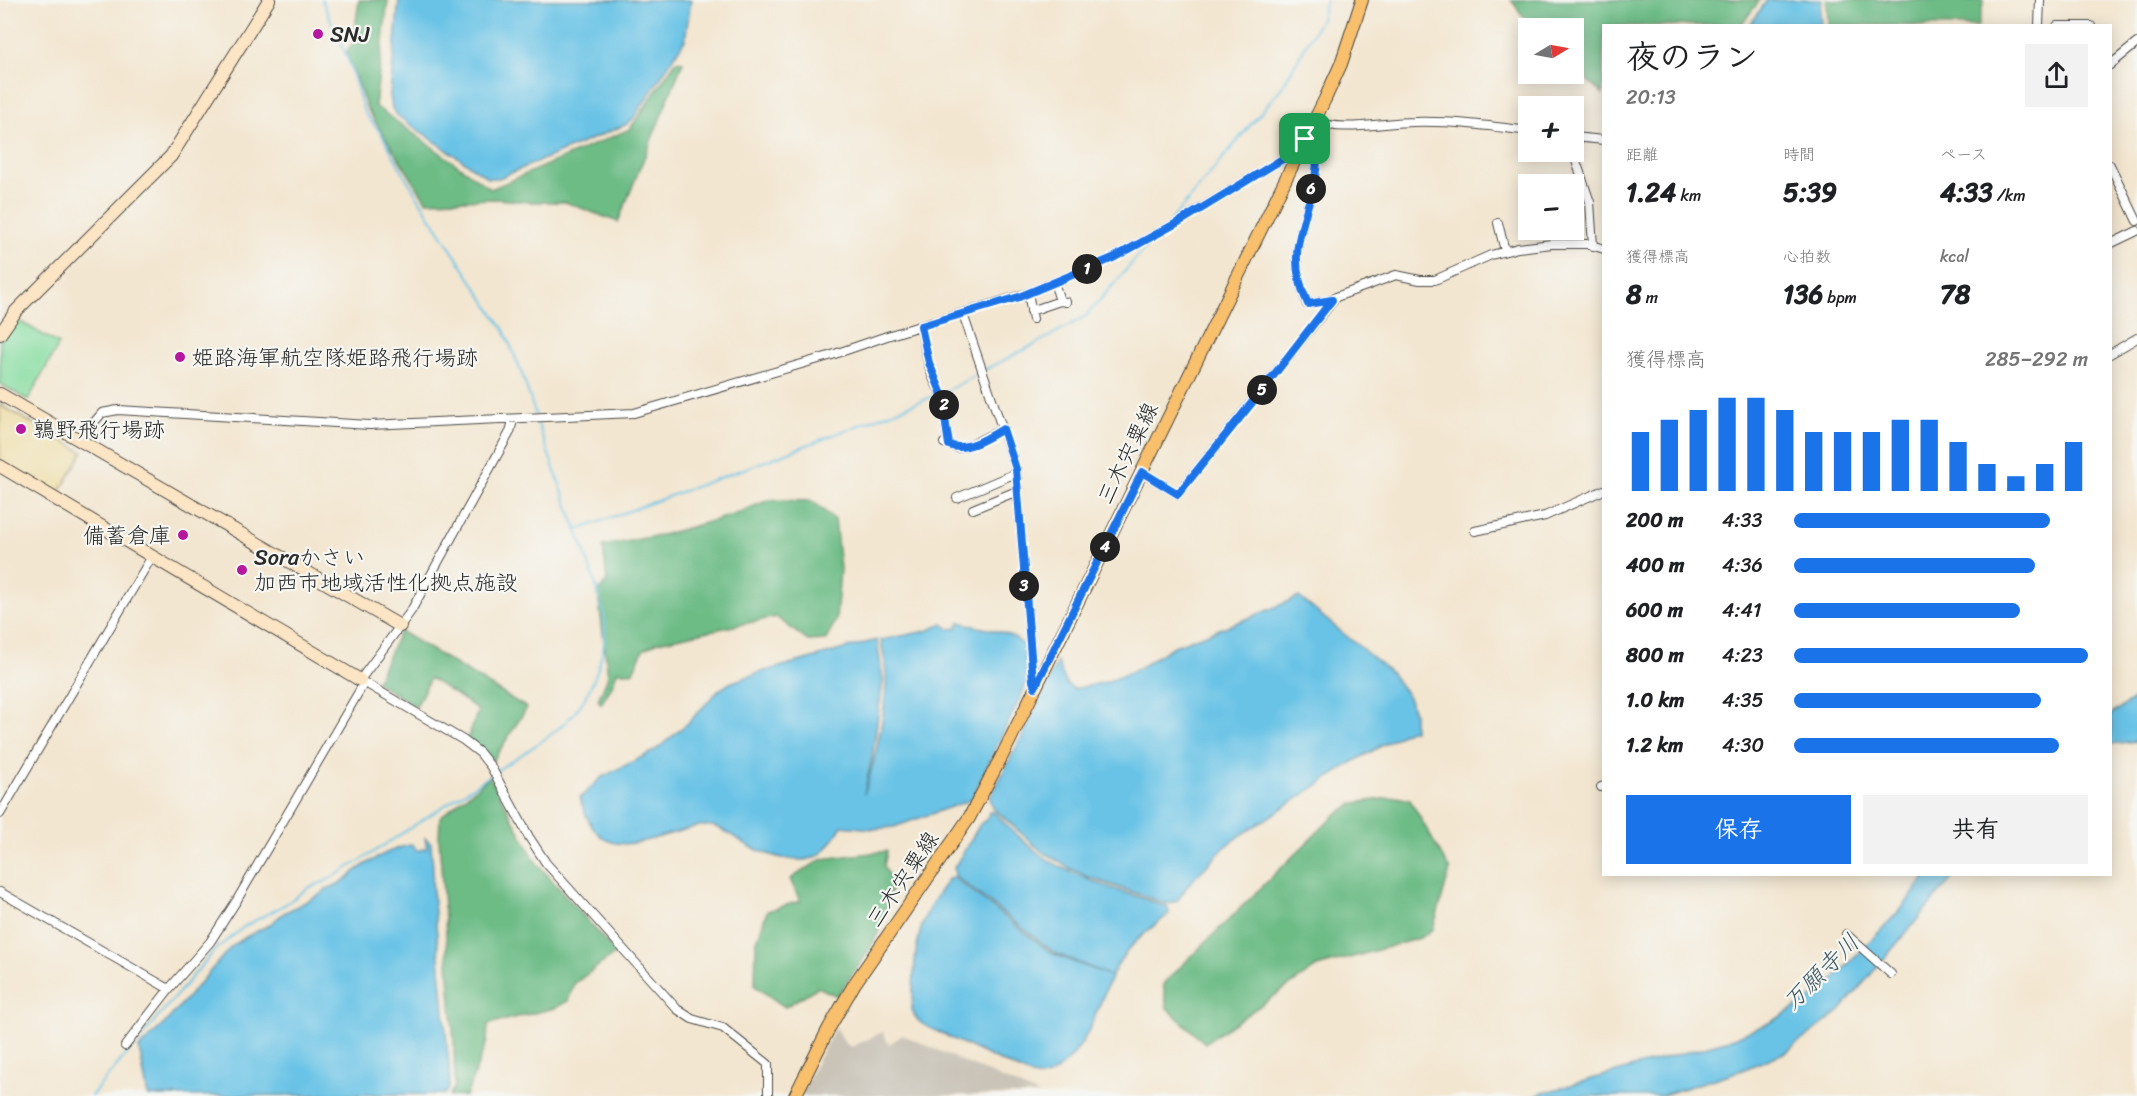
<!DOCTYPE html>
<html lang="ja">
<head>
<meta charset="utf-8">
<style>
	:root { --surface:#fff; --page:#f2f2f2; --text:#202124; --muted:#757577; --accent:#1a73e8 }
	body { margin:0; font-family:Sriracha,"Klee One",sans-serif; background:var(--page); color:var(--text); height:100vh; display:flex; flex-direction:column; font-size:22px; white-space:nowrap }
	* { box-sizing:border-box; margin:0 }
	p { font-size:20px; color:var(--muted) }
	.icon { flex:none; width:33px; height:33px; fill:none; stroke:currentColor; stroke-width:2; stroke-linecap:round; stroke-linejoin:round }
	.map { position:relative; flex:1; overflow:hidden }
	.drawer { position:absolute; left:1602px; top:24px; width:510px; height:852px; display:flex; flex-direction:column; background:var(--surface); border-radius:0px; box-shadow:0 3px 15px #0003 }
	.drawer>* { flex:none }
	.needle { width:39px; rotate:80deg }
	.controls { position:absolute; left:1518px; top:18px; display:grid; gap:12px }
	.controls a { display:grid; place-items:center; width:66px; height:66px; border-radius:0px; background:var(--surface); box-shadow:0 3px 15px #0003; font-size:30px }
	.pin { position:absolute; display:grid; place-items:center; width:51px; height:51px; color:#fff; margin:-26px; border-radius:12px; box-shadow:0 3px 9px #0006 }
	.km { position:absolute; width:30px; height:30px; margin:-15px; border-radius:50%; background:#222; color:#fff; font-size:16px; line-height:30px; text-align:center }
	.round { display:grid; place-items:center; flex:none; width:63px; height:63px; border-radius:0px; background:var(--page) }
	.head { display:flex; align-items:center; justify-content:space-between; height:102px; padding:0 24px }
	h1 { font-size:33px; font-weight:800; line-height:45px }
	.figures { display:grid; grid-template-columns:repeat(3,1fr); gap:9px; height:102px; padding:6px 24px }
	.figures div { display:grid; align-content:center }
	.figures b { font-size:26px; font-weight:800 }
	.figures small { font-size:16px; font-weight:400 }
	.figures p { font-size:16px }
	.chart { height:168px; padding:12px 24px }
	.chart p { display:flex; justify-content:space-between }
	.chart svg { width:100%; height:108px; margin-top:6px; stroke:var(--accent); stroke-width:6 }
	.cta { display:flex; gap:12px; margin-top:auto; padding:12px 24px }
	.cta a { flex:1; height:69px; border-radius:0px; background:var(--accent); color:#fff; font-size:24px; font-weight:800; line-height:69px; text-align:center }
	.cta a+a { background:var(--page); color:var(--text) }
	ul { padding:0 24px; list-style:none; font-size:20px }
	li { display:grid; grid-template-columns:96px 72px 1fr; align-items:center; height:45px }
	li i { height:15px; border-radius:8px; background:var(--accent) }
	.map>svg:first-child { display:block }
</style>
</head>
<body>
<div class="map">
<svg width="2137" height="1096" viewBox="0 0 2137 1096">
	<rect width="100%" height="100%" fill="#f6f6f2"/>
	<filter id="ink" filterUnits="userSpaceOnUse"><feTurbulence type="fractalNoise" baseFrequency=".0167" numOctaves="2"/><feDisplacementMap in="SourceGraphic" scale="12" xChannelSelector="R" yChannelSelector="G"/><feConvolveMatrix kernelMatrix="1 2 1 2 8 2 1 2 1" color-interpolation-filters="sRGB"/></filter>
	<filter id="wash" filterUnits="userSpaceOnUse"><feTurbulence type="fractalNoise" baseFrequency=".008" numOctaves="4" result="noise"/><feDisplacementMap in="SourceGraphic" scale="24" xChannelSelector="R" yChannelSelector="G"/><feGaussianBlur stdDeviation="1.35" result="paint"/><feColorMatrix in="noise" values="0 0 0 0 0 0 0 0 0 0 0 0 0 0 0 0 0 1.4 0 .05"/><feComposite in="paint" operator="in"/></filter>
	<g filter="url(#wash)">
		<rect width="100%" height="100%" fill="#f3e6d0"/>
		<path fill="#c9c3b8" d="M835,1028L845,1043L851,1047L883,1032L889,1044L903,1035L1039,1095L799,1096Z"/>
		<path fill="#87dda0" stroke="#598466" stroke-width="1.5" d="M16,319L59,344L28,400L0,384V340Z"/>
		<path fill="#6dbc86" stroke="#4c7458" stroke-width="1.5" d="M359,0H388L375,106L491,189L630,129L676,61L683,62L618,222L565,202H530L497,199L426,201L367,109L346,52L353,44Z
			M1511,0H1760L1741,25L1604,26L1603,94L1574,68V28H1532Z
			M1827,0H1984L1978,26L1828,25Z
			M769,500L812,501L835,520L840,569L836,620L826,640L808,641L776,617L658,642L643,650L633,672H617L611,688L601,704L598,700L608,676L598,592L607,581L603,546L666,534L733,515Z
			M400,631L527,708L492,762L467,739L478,711L473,706L430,678L416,707L376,682Z
			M490,777L536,862L616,953L574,984L568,1001L555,1008L488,1024L487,1041L466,1096H449L455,1086L454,1044L439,839L440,817Z
			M1396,797L1410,800L1450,870L1433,929L1420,938L1317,967L1205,1043L1167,1008L1163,984L1336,814L1355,803Z
			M887,851L884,866L893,885L878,933L868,952L837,996L818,987L785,1007L755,986L756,944L767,911L800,901L790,879L822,859Z"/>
		<path fill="#eeda9e" stroke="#8c8264" stroke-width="1.5" d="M0,405L83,452L58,495L0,461Z"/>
		<path fill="#69c3e6" stroke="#4a7788" stroke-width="1.5" d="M399,0H691L685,40L633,119L625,125L499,178H488L398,116L392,108L390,95Z
			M1767,0H1822L1820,14L1821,25H1752L1751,23Z
			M1299,597L1389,671L1406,693L1414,712V730H1409L1353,762L1229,843L1188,885L1177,901L1167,904L1085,876L1071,869L1041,851L993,808L990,798L1026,729L1057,662L1067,685L1074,689L1106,682L1136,670L1172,647L1249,618Z
			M960,622C984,631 1005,627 1025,646L1027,683L971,800L894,827L874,829L842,826C836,835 829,849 819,855C802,866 770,856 753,848C740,842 727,830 713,826C702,824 691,828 681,831C631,844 598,862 580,798L602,777L654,751L663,744L688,723L719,690L730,683L758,673L877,640L883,680L872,758L864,794C875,759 885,718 886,682C887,668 883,653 881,640L926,631L943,624L950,629L956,628Z
			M2137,697V741L2111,744V714Z
			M989,812H994C1007,826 1023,841 1038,853C1076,880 1124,891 1168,907L1169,914C1151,928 1131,943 1119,962C1098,997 1094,1040 1061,1067C1057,1070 1051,1076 1045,1077C1042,1078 1035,1077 1032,1076L932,1029C922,1024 915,1021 912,1009C914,978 913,944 926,915C932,902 941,890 949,878L953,877L1053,954L1111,976L1055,953L955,876L954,868L980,824L987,820Z
			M425,838L431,843C431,857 435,867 432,881L450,1077L449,1088L445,1094L148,1096L139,1048L166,1022L231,947L244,938L269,925L284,913L323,893L326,889C342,885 349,875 363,866C377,857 395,847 412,845L417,851L427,848Z
			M1927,875H1955L1839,1012L1786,1052L1742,1070L1660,1096H1532L1729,1040L1771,1022L1820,993L1903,907Z"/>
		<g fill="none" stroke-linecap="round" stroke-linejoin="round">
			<path stroke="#69c3e6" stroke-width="2" d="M322,0L350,65L364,112L382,135L405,176L432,220L504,330L521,371L536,416
				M1169,223L1282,87L1321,19L1326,0
				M984,370L1032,346L1086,316L1152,240
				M945,392L979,373
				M577,530L771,459L939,394
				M496,771C520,755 559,733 576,711C594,688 609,645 604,616C601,597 593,578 587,559C571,513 553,468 537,421
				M91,1096L214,951L245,926L286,904L308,888L326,881L363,859L491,775"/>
		</g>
	</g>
	<g filter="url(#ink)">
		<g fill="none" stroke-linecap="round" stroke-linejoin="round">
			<g stroke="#494744" stroke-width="10">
				<path id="street" d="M2039,26L2040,0
					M2057,26H2091
					M2110,65L2137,43
					M1314,121C1344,133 1382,122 1414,122C1452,121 1491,126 1528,131
					M1574,137L1604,140
					M1305,139C1310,143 1314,146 1316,153C1321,178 1298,226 1297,254C1296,271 1301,289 1307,304L1332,300
					M1573,152L1590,202L1593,246
					M2110,165L2137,221
					M1498,223L1505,251
					M2110,244L2137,231
					M1054,282L1060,301
					M1028,293L1033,319
					M1031,311L1060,301L1066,302
					M963,314L1016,469L1033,681L1035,687
					M921,326C925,347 928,375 941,392L949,445
					M2110,354L2137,338
					M513,420L510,432L411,611L360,680L463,740L480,753L491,767L529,837L546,863L677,1009L692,1019L723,1028L768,1064V1096
					M79,440L102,413L118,410L370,425L634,413L829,356L887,336L1028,293L1113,258L1183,219L1289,155L1296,157
					M944,443L958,448L970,445L1003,429
					M1141,472L1178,494L1336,297L1396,275L1420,280H1435L1491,255L1518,248L1552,244H1588L1604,249
					M957,498L1016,473
					M973,509L1017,491
					M1475,531L1545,516L1604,490
					M1601,787L1604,786
					M0,814L151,558
					M0,892L169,989
					M1846,934L1891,974
					M125,1046L169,989L210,942L237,900L364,683"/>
			</g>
			<g stroke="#494744" stroke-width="14">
				<path id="secondary" d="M0,334L16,311L171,156L269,0
					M0,394L400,626
					M0,466L360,680"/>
			</g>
			<g stroke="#494744" stroke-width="14">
				<path id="primary" d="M795,1096L829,1028L855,983L969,818L1004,752L1325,99L1341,64L1362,0"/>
			</g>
			<use href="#street" stroke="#fff" stroke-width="8"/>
			<use href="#secondary" stroke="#fce5c4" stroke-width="12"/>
			<use href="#primary" stroke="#f8bf6c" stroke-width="12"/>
		</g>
	</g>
	<g fill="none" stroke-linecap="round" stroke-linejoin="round" filter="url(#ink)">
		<g stroke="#fff" stroke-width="12">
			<path id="route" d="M1305,139C1310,143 1314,146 1316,153C1321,178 1298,226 1297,254C1296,271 1301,289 1308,304L1332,300L1263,389L1178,494L1142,472L1035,687L1033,681L1016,469L1003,429C988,438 966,452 949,445L941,392L929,363L921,326L1019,297L1113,258L1184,219L1289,155L1296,157Z"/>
		</g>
		<use href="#route" stroke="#1a73e8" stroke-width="8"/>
	</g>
	<g fill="#b5179e" stroke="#f6f6f2" stroke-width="2">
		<circle cx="318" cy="34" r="6"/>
		<circle cx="180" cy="357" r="6"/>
		<circle cx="21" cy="429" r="6"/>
		<circle cx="183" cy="535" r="6"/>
		<circle cx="242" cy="570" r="6"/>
	</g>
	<g text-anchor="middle" stroke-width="4.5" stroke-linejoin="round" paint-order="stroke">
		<g font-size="22" fill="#2b2b2b" stroke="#f6f6f2" text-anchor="start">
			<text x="330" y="42">SNJ</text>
			<text x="192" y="365">姫路海軍航空隊姫路飛行場跡</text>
			<text x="33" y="437">鶉野飛行場跡</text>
			<text x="171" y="543" text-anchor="end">備蓄倉庫</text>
			<text x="254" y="565">Soraかさい<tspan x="254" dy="25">加西市地域活性化拠点施設</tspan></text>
		</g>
		<g font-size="22" fill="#2b2b2b" stroke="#f6f6f2">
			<text transform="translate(1127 453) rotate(-64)" y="8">三木宍粟線</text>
			<text transform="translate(902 879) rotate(-56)" y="8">三木宍粟線</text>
		</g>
		<g font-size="24" font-style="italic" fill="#3e5963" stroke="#f6f6f2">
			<text transform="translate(1821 972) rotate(-45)" y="8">万願寺川</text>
		</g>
	</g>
</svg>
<div class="controls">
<a><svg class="needle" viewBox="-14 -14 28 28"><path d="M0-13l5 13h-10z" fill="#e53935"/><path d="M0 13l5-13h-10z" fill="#757577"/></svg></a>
<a>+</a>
<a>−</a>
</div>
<div class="pin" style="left:1305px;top:139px;background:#1e9e55"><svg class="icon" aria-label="arrive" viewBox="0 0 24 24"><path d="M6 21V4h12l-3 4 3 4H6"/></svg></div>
<b class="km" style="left:1087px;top:269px">1</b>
<b class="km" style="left:944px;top:405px">2</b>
<b class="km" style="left:1024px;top:586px">3</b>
<b class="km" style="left:1105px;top:547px">4</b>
<b class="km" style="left:1262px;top:390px">5</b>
<b class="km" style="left:1311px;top:189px">6</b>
<section class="drawer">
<div class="head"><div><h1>夜のラン</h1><p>20:13</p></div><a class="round"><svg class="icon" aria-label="share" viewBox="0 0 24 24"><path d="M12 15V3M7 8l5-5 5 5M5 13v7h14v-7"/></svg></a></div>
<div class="figures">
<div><p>距離</p><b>1.24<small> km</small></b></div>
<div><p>時間</p><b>5:39</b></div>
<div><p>ペース</p><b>4:33<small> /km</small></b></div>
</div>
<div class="figures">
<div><p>獲得標高</p><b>8<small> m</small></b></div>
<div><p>心拍数</p><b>136<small> bpm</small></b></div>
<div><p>kcal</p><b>78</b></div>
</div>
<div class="chart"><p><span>獲得標高</span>285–292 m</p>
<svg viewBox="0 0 160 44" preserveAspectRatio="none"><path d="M5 44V20M15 44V15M25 44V11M35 44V6M45 44V6M55 44V11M65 44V20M75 44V20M85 44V20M95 44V15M105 44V15M115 44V24M125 44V33M135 44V38M145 44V33M155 44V24"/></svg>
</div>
<ul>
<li><b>200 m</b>4:33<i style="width:87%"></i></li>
<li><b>400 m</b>4:36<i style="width:82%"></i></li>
<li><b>600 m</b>4:41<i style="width:77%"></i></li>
<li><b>800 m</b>4:23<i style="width:100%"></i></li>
<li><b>1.0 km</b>4:35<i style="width:84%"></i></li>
<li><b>1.2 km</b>4:30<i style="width:90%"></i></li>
</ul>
<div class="cta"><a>保存</a><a>共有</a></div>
</section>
</div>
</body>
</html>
